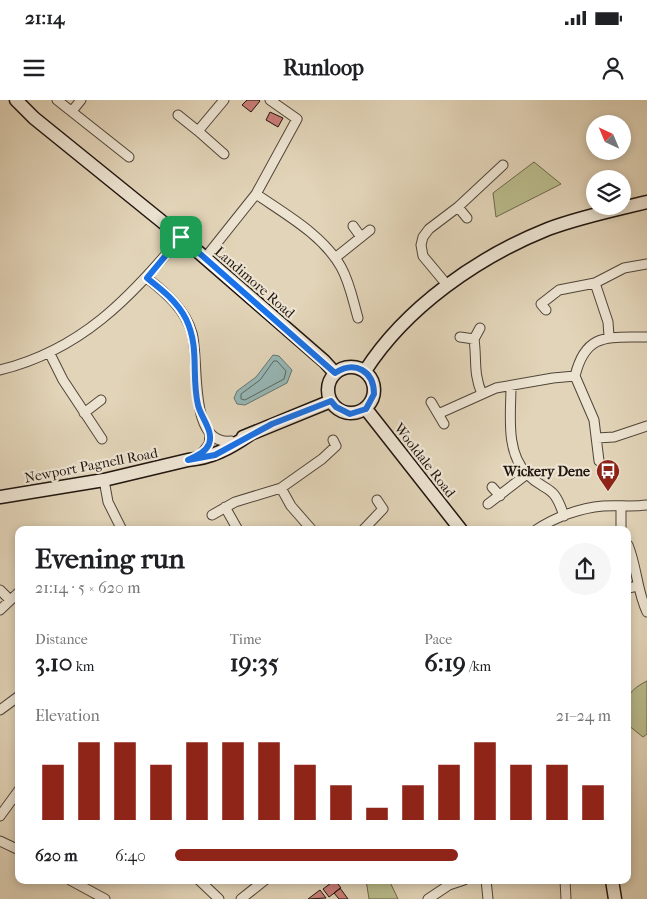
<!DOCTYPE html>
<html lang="en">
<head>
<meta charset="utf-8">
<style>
	:root { --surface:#fff; --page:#f6f6f6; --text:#202124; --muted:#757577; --accent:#8f2418 }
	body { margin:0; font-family:"IM FELL French Canon",serif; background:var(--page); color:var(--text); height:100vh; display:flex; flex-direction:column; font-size:19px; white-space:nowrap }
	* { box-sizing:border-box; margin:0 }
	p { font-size:16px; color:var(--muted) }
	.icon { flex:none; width:28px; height:28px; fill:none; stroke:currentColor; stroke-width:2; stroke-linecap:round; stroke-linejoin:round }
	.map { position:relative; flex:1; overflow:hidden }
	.side { position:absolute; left:15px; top:426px; width:616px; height:358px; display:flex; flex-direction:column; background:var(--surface); border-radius:10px; box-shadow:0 2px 8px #0003 }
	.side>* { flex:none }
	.needle { width:32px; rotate:316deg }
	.fabs { position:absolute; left:586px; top:15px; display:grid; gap:10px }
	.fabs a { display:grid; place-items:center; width:45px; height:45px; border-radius:50%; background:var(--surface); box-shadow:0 2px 8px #0003; font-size:25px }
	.pin { position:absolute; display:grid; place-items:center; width:42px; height:42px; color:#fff; margin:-21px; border-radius:10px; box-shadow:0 2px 8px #0006 }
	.round { display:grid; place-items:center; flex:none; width:52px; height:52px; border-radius:26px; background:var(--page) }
	.overview { display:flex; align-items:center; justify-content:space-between; height:85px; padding:0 20px }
	h1 { font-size:28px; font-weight:800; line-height:38px }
	.metrics { display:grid; grid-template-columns:repeat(3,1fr); gap:8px; height:85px; padding:5px 20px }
	.metrics div { display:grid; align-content:center }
	.metrics b { font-size:25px; font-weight:800 }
	.metrics small { font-size:14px; font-weight:400 }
	.metrics p { font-size:14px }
	.chart { height:140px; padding:10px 20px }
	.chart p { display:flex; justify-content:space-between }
	.chart svg { width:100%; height:90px; margin-top:5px; stroke:var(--accent); stroke-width:6 }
	ul { padding:0 20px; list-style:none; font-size:16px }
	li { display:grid; grid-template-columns:80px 60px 1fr; align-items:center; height:38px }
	li i { height:12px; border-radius:6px; background:var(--accent) }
	.status { display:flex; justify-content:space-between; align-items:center; height:35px; padding:0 25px; background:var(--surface); direction:ltr }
	.status svg { height:14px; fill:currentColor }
	header { display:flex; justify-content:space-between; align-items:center; height:65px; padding:0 20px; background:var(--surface); font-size:22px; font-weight:800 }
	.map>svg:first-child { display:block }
</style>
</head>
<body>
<div class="status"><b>21:14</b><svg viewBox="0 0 49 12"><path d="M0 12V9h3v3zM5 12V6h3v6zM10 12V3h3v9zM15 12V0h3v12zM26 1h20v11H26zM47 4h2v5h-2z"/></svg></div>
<header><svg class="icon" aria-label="menu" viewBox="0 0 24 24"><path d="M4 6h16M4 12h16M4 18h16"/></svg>Runloop<svg class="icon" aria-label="person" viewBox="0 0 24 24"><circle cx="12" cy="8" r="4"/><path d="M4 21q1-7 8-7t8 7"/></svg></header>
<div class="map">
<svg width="647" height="799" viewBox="0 0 647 799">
	<rect width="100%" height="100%" fill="#e2d4b8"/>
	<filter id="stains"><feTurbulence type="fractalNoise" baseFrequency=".004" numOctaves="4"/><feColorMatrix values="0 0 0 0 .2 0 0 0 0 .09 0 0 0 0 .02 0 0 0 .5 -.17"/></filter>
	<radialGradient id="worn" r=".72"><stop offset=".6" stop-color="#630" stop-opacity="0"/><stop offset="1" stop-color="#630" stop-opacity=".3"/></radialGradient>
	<path fill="#b9bb8b" stroke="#6c684d" d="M534,62L561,84L496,117L493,93Z
		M647,581V634L643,637L628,625C627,601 623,593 647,581Z
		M366,780H389L398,799H369Z"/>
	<path fill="#96b7b5" stroke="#677673" d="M273,255L279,256L292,270L287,283L245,305L237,304L234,298L237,291L256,277Z"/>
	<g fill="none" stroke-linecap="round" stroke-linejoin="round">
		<path stroke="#5b6662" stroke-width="1" d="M274,261H277L286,271L284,279L245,300L241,299V294L260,280Z"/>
	</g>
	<path fill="#cb7d78" stroke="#20150f" d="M247,0H259L260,1L251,12L242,5Z
		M270,12L283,18L278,27L266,20Z
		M335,780L341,788L329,797L323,789Z
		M340,788L348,799H339L334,793Z
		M320,790L326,798L308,799Z"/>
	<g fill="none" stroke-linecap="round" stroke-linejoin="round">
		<g stroke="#504539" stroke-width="11">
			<path id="street" d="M57,0L129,57
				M72,11L81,0
				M178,15L198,31
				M224,54L198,31L224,0
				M256,94C285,114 323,135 341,167C350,183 353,201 358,218
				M458,107L467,118
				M353,126L361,137
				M205,158L256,94L297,19L270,0
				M335,158L370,130
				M147,178C166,193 185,209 192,233C200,259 187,346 231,341
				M595,183L608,222L609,236
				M448,186L423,156L421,145L423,137L429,129L458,107L503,65
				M546,210L541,204L559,190L595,183L624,168L647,164
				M460,237L474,239L480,228
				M474,239C477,260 473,273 482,294
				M50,254L63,280L102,339
				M0,270C81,250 129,199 181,137
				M575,276L594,320L599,361
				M511,286C511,313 505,352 527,374C547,394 553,382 564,416
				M431,302L444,324
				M84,313L101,300
				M438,314L496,288L553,278L575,276C586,231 609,238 647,237
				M597,338L614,337L647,326
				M203,352L209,344L210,335
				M104,380L108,402L122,430
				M492,387L500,396
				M281,388L291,406L312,430
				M488,404L527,374
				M225,407L238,430
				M212,415L235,402L281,388L322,359L336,346L333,340
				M363,430L383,409L377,400
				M536,430C555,417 580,408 603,406C618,405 632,407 647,405
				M621,430V406
				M628,445C637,467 637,491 647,512
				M628,488L638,486
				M0,490L10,500
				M0,510L19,492
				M0,610L19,596
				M0,716L19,690
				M0,741L19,750
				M70,780L105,799
				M199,780L219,799
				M486,780L488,799
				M565,780L566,799
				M241,799L265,780
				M428,799L449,785L464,780"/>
		</g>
		<g stroke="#20150f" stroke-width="15">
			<path id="secondary" d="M16,0L34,18L181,137L324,261L335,273
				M328 290a23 23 0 1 1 46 0a23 23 0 1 1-46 0Z
				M365,271C406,207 478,157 548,129C580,117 614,110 647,102
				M366,309L461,430
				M243,337L331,301
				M0,397L104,380L188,360C212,358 230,348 249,335
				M612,780L615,799"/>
		</g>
		<use href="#street" stroke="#ece3d1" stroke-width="9"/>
		<use href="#secondary" stroke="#ece3d1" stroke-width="12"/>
	</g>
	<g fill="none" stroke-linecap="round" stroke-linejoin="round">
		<g stroke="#fff" stroke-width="10">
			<path id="route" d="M181,137L335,273C355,260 374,271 374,294L366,309L350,314L336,307L331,301L272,324L215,355L188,360C196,356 205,353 209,344C214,331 201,318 198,305C191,275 200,248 186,219C177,201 161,189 147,178Z"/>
		</g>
		<use href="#route" stroke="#1a73e8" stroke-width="6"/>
	</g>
	<defs>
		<g id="bus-pin" transform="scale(1.25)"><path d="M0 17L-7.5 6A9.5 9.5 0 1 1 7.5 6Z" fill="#8f2418" stroke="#ece3d1"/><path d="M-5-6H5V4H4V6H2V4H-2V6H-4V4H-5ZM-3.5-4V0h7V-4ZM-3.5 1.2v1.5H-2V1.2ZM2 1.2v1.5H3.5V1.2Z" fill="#fff"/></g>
	</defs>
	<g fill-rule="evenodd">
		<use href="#bus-pin" x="608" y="371"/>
	</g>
	<g text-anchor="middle" stroke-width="4.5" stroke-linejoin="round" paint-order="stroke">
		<g font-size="14" fill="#20150f" stroke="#ece3d1">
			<text transform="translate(255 182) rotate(41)" y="5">Landimore Road</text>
			<text transform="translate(425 360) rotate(52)" y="5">Wooldale Road</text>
			<text transform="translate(91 365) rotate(-11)" y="5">Newport Pagnell Road</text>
		</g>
		<g font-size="14" font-weight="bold" fill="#20150f" stroke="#ece3d1" text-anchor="end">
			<text x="590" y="376">Wickery Dene</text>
		</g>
	</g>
	<rect width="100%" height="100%" filter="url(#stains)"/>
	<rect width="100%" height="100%" fill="url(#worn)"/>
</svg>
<div class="fabs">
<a><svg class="needle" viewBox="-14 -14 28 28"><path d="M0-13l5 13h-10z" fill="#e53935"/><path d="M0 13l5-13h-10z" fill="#757577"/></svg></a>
<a><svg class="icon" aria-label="layers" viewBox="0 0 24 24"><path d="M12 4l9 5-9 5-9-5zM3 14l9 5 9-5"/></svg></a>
</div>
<div class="pin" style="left:181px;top:137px;background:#1e9e55"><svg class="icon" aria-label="arrive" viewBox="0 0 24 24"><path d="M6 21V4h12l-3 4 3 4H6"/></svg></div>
<section class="side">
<div class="overview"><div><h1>Evening run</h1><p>21:14 · 5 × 620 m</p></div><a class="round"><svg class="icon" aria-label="share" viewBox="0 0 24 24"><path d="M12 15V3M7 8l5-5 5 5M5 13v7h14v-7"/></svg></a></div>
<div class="metrics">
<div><p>Distance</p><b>3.10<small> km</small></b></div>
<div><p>Time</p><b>19:35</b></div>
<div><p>Pace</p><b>6:19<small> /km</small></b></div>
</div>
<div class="chart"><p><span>Elevation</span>21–24 m</p>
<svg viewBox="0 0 160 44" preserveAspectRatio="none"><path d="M5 44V17M15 44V6M25 44V6M35 44V17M45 44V6M55 44V6M65 44V6M75 44V17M85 44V27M95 44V38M105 44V27M115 44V17M125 44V6M135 44V17M145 44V17M155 44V27"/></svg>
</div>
<ul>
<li><b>620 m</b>6:40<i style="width:65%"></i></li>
</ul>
</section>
</div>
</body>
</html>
